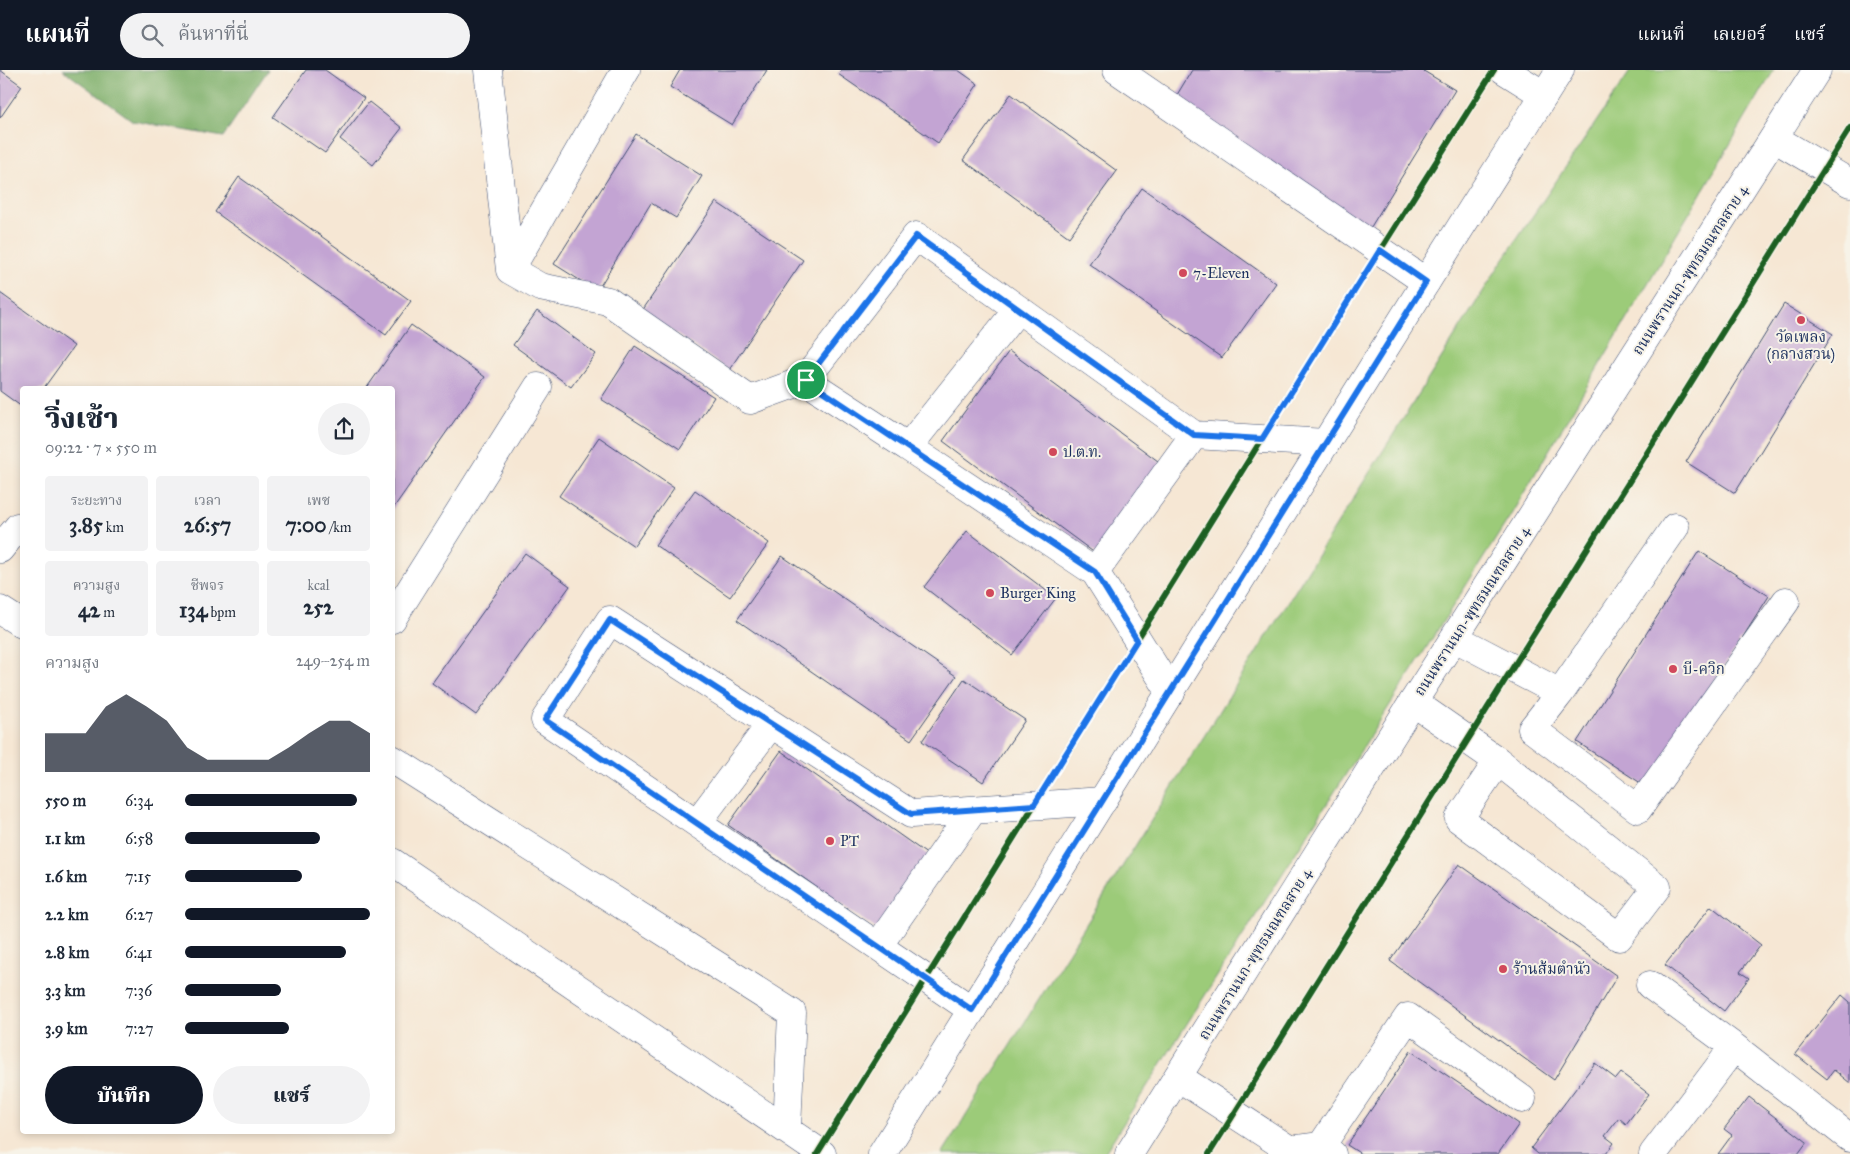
<!DOCTYPE html>
<html lang="th">
<head>
<meta charset="utf-8">
<style>
	:root { --surface:#fff; --page:#f2f2f3; --text:#1f2937; --muted:#747a83; --accent:#111827 }
	body { margin:0; font-family:"IM FELL Great Primer","Noto Serif Thai",serif; background:var(--page); color:var(--text); height:100vh; display:flex; flex-direction:column; font-size:19px; white-space:nowrap }
	* { box-sizing:border-box; margin:0 }
	p { font-size:16px; color:var(--muted) }
	.icon { flex:none; width:28px; height:28px; fill:none; stroke:currentColor; stroke-width:2; stroke-linecap:round; stroke-linejoin:round }
	.map { position:relative; flex:1; overflow:hidden }
	.panel { position:absolute; left:20px; top:316px; width:375px; height:748px; display:flex; flex-direction:column; background:var(--surface); border-radius:5px; box-shadow:0 2px 8px #0003 }
	.panel>* { flex:none }
	.pin { position:absolute; display:grid; place-items:center; width:42px; height:42px; color:#fff; margin:-21px; border:2px solid #fff; border-radius:50%; box-shadow:0 1px 5px #0007 }
	.round { display:grid; place-items:center; flex:none; width:52px; height:52px; border-radius:26px; background:var(--page) }
	.overview { display:flex; align-items:center; justify-content:space-between; height:85px; padding:0 25px }
	h1 { font-size:28px; font-weight:800; line-height:38px }
	.stats { display:grid; grid-template-columns:repeat(3,1fr); gap:8px; height:85px; padding:5px 25px }
	.stats div { display:grid; align-content:center; border-radius:5px; background:var(--page); text-align:center }
	.stats b { font-size:21px; font-weight:800 }
	.stats small { font-size:14px; font-weight:400 }
	.stats p { font-size:14px }
	.chart { height:140px; padding:10px 25px }
	.chart p { display:flex; justify-content:space-between }
	.chart svg { width:100%; height:90px; margin-top:5px; fill:var(--accent); opacity:.7 }
	.cta { display:flex; gap:10px; margin-top:auto; padding:10px 25px }
	.cta a { flex:1; height:58px; border-radius:30px; background:var(--accent); color:#fff; font-size:20px; font-weight:800; line-height:58px; text-align:center }
	.cta a+a { background:var(--page); color:var(--text) }
	ul { padding:0 25px; list-style:none; font-size:16px }
	li { display:grid; grid-template-columns:80px 60px 1fr; align-items:center; height:38px }
	li i { height:12px; border-radius:6px; background:var(--accent) }
	header { display:flex; align-items:center; gap:30px; box-sizing:border-box; height:70px; padding:0 25px; background:var(--accent); color:#fff }
	header strong { font-size:24px }
	nav { display:flex; gap:28px; margin-inline-start:auto; font-size:18px }
	.search { width:350px; height:45px; background:var(--page); display:flex; align-items:center; gap:12px; box-sizing:border-box; padding:0 18px; border-radius:28px; color:var(--muted); font-size:19px }
	.map>svg:first-child { display:block }
</style>
</head>
<body>
<header>
<strong>แผนที่</strong>
<div class="search"><svg class="icon" aria-label="search" viewBox="0 0 24 24"><circle cx="10" cy="10" r="6"/><path d="M15 15l6 6"/></svg>ค้นหาที่นี่</div>
<nav><a>แผนที่</a><a>เลเยอร์</a><a>แชร์</a></nav>
</header>
<div class="map">
<svg width="1850" height="1084" viewBox="0 0 1850 1084">
	<rect width="100%" height="100%" fill="#f7f3e8"/>
	<filter id="ink" filterUnits="userSpaceOnUse"><feTurbulence type="fractalNoise" baseFrequency=".02" numOctaves="2"/><feDisplacementMap in="SourceGraphic" scale="10" xChannelSelector="R" yChannelSelector="G"/><feConvolveMatrix kernelMatrix="1 2 1 2 8 2 1 2 1" color-interpolation-filters="sRGB"/></filter>
	<filter id="wash" filterUnits="userSpaceOnUse"><feTurbulence type="fractalNoise" baseFrequency=".0096" numOctaves="4" result="noise"/><feDisplacementMap in="SourceGraphic" scale="20" xChannelSelector="R" yChannelSelector="G"/><feGaussianBlur stdDeviation="1.12" result="paint"/><feColorMatrix in="noise" values="0 0 0 0 0 0 0 0 0 0 0 0 0 0 0 0 0 1.4 0 .05"/><feComposite in="paint" operator="in"/></filter>
	<g filter="url(#wash)">
		<rect width="100%" height="100%" fill="#f6e7d4"/>
		<path fill="#9ccb79" stroke="#5c7d6c" d="M1631,0H1774L1509,448L1104,1084H942L1499,196Z"/>
		<path fill="#7daf69" stroke="#4c6f64" d="M63,0H268L223,67L133,51Z"/>
		<g id="blocks">
			<path fill="#c3a4d3" d="M0,0L22,16L0,48Z
				M306,0H325L364,28L325,83L273,47Z
				M680,0H767L732,55L670,17Z
				M841,0H958L978,14L938,73L838,4Z
				M1192,0H1422L1455,20L1369,160L1169,38Z
				M1011,24L1117,101L1069,167L963,90Z
				M369,32L402,58L373,95L340,69Z
				M636,64L702,106L676,148L651,133L597,221L554,194Z
				M239,107L411,231L386,265L215,142Z
				M1142,118L1276,213L1222,288L1089,194Z
				M716,132L803,190L729,300L642,241Z
				M0,223L74,276L43,319H22V337L0,321Z
				M1784,234L1833,264L1735,423L1686,392Z
				M537,241L596,284L571,317L513,275Z
				M411,255L485,307L392,440V319H366Z
				M635,276L714,327L680,379L601,329Z
				M1009,281L1162,394L1096,484L943,371Z
				M599,367L674,418L634,476L559,426Z
				M695,420L769,473L730,527L655,475Z
				M967,461L1056,528L1012,585L924,517Z
				M1699,481L1769,526L1647,717L1577,672Z
				M525,483L570,516L476,645L432,613Z
				M782,486L956,606L911,670L737,550Z
				M964,609L1025,650L983,712L922,671Z
				M781,681L931,787L879,861L728,755Z
				M1459,794L1617,906L1554,1010L1390,891Z
				M1711,836L1761,875L1740,902L1749,908L1724,941L1665,895Z
				M1842,925L1850,932V1013L1834,1000L1827,1009L1795,984Z
				M1411,981L1519,1054L1498,1084H1361L1347,1075Z
				M1595,993L1616,1009L1621,1003L1649,1024L1626,1054L1619,1048L1605,1066L1614,1073L1606,1084H1538L1531,1078Z
				M1749,1027L1807,1072L1798,1084H1718L1732,1065L1724,1059Z"/>
		</g>
	</g>
	<g filter="url(#ink)">
		<use href="#blocks" fill-opacity="0" stroke="#3c4b70" stroke-width="1"/>
		<g fill="none" stroke-linecap="round" stroke-linejoin="round">
			<g stroke="#3c4b70" stroke-width="29">
				<path id="minor" d="M488,0L510,200
					M1117,0L1426,212
					M1504,0L1544,25
					M1774,68L1850,113
					M510,200L540,217L608,231L750,330L805,310
					M510,200L626,0
					M908,377L805,310L916,166L1018,239
					M1675,457L1560,623L1532,659L1638,739L1786,531
					M0,479L18,457L22,460
					M1095,502L908,377L1018,239L1194,365
					M0,540L22,554
					M392,549L538,317
					M1455,568L1560,623
					M1171,623L1095,502L1194,365L1326,373
					M1413,632L1498,691L1657,817L1619,867L1459,749L1498,691
					M392,689L792,943L787,1060
					M697,753L771,654
					M392,792L822,1084
					M878,876L973,740
					M1650,915L1734,977L1850,1068
					M972,940L545,650L610,550L911,744L1103,731
					M1178,1007L1290,1080L1321,1076L1332,1084
					M1321,1076L1408,947L1522,1029
					M1653,1084L1734,977"/>
			</g>
			<g stroke="#3c4b70" stroke-width="29">
				<path id="major" d="M882,1084L1426,212L1560,0
					M1129,1084L1413,632L1817,0"/>
			</g>
			<use href="#minor" stroke="#fff" stroke-width="28"/>
			<use href="#major" stroke="#fff" stroke-width="28"/>
			<g stroke="#f7f3e8" stroke-width="9">
				<path id="cycleway" d="M817,1084L1326,266L1494,0
					M1209,1084L1850,58"/>
			</g>
			<use href="#cycleway" stroke="#1b5e20" stroke-width="6"/>
		</g>
	</g>
	<g fill="none" stroke-linecap="round" stroke-linejoin="round" filter="url(#ink)">
		<g stroke="#fff" stroke-width="10">
			<path id="route" d="M916,166L1194,365L1262,369L1380,180L1426,212L972,940L545,650L610,550L911,744L1034,735L1137,570L1095,502L806,310Z"/>
		</g>
		<use href="#route" stroke="#1a73e8" stroke-width="6"/>
	</g>
	<g fill="#d1495b" stroke="#f7f3e8" stroke-width="2">
		<circle cx="1183" cy="203" r="5"/>
		<circle cx="1801" cy="250" r="5"/>
		<circle cx="1053" cy="382" r="5"/>
		<circle cx="990" cy="523" r="5"/>
		<circle cx="1673" cy="599" r="5"/>
		<circle cx="830" cy="771" r="5"/>
		<circle cx="1503" cy="899" r="5"/>
	</g>
	<g text-anchor="middle" stroke-width="4" stroke-linejoin="round" paint-order="stroke">
		<g font-size="15" fill="#1b2f5e" stroke="#f7f3e8">
			<text transform="translate(1690 200) rotate(-57)" y="5">ถนนพรานนก-พุทธมณฑลสาย 4</text>
			<text transform="translate(1472 541) rotate(-57)" y="5">ถนนพรานนก-พุทธมณฑลสาย 4</text>
			<text transform="translate(1255 884) rotate(-58)" y="5">ถนนพรานนก-พุทธมณฑลสาย 4</text>
		</g>
		<g font-size="15" fill="#1b2f5e" stroke="#f7f3e8" text-anchor="start">
			<text x="1193" y="208">7-Eleven</text>
			<text x="1801" y="272" text-anchor="middle">วัดเพลง<tspan x="1801" dy="17">(กลางสวน)</tspan></text>
			<text x="1063" y="387">ป.ต.ท.</text>
			<text x="1000" y="528">Burger King</text>
			<text x="1683" y="604">บี-ควิก</text>
			<text x="840" y="776">PT</text>
			<text x="1513" y="904">ร้านส้มตำนัว</text>
		</g>
	</g>
</svg>
<div class="pin" style="left:806px;top:310px;background:#1e9e55"><svg class="icon" aria-label="arrive" viewBox="0 0 24 24"><path d="M6 21V4h12l-3 4 3 4H6"/></svg></div>
<section class="panel">
<div class="overview"><div><h1>วิ่งเช้า</h1><p>09:22 · 7 × 550 m</p></div><a class="round"><svg class="icon" aria-label="share" viewBox="0 0 24 24"><path d="M12 15V3M7 8l5-5 5 5M5 13v7h14v-7"/></svg></a></div>
<div class="stats">
<div><p>ระยะทาง</p><b>3.85<small> km</small></b></div>
<div><p>เวลา</p><b>26:57</b></div>
<div><p>เพซ</p><b>7:00<small> /km</small></b></div>
</div>
<div class="stats">
<div><p>ความสูง</p><b>42<small> m</small></b></div>
<div><p>ชีพจร</p><b>134<small> bpm</small></b></div>
<div><p>kcal</p><b>252</b></div>
</div>
<div class="chart"><p><span>ความสูง</span>249–254 m</p>
<svg viewBox="0 0 160 44" preserveAspectRatio="none"><path d="M0 44V25L10 25L20 25L30 12L40 6L50 12L60 19L70 32L80 38L90 38L100 38L110 38L120 32L130 25L140 19L150 19L160 25V44z"/></svg>
</div>
<ul>
<li><b>550 m</b>6:34<i style="width:93%"></i></li>
<li><b>1.1 km</b>6:58<i style="width:73%"></i></li>
<li><b>1.6 km</b>7:15<i style="width:63%"></i></li>
<li><b>2.2 km</b>6:27<i style="width:100%"></i></li>
<li><b>2.8 km</b>6:41<i style="width:87%"></i></li>
<li><b>3.3 km</b>7:36<i style="width:52%"></i></li>
<li><b>3.9 km</b>7:27<i style="width:56%"></i></li>
</ul>
<div class="cta"><a>บันทึก</a><a>แชร์</a></div>
</section>
</div>
</body>
</html>
